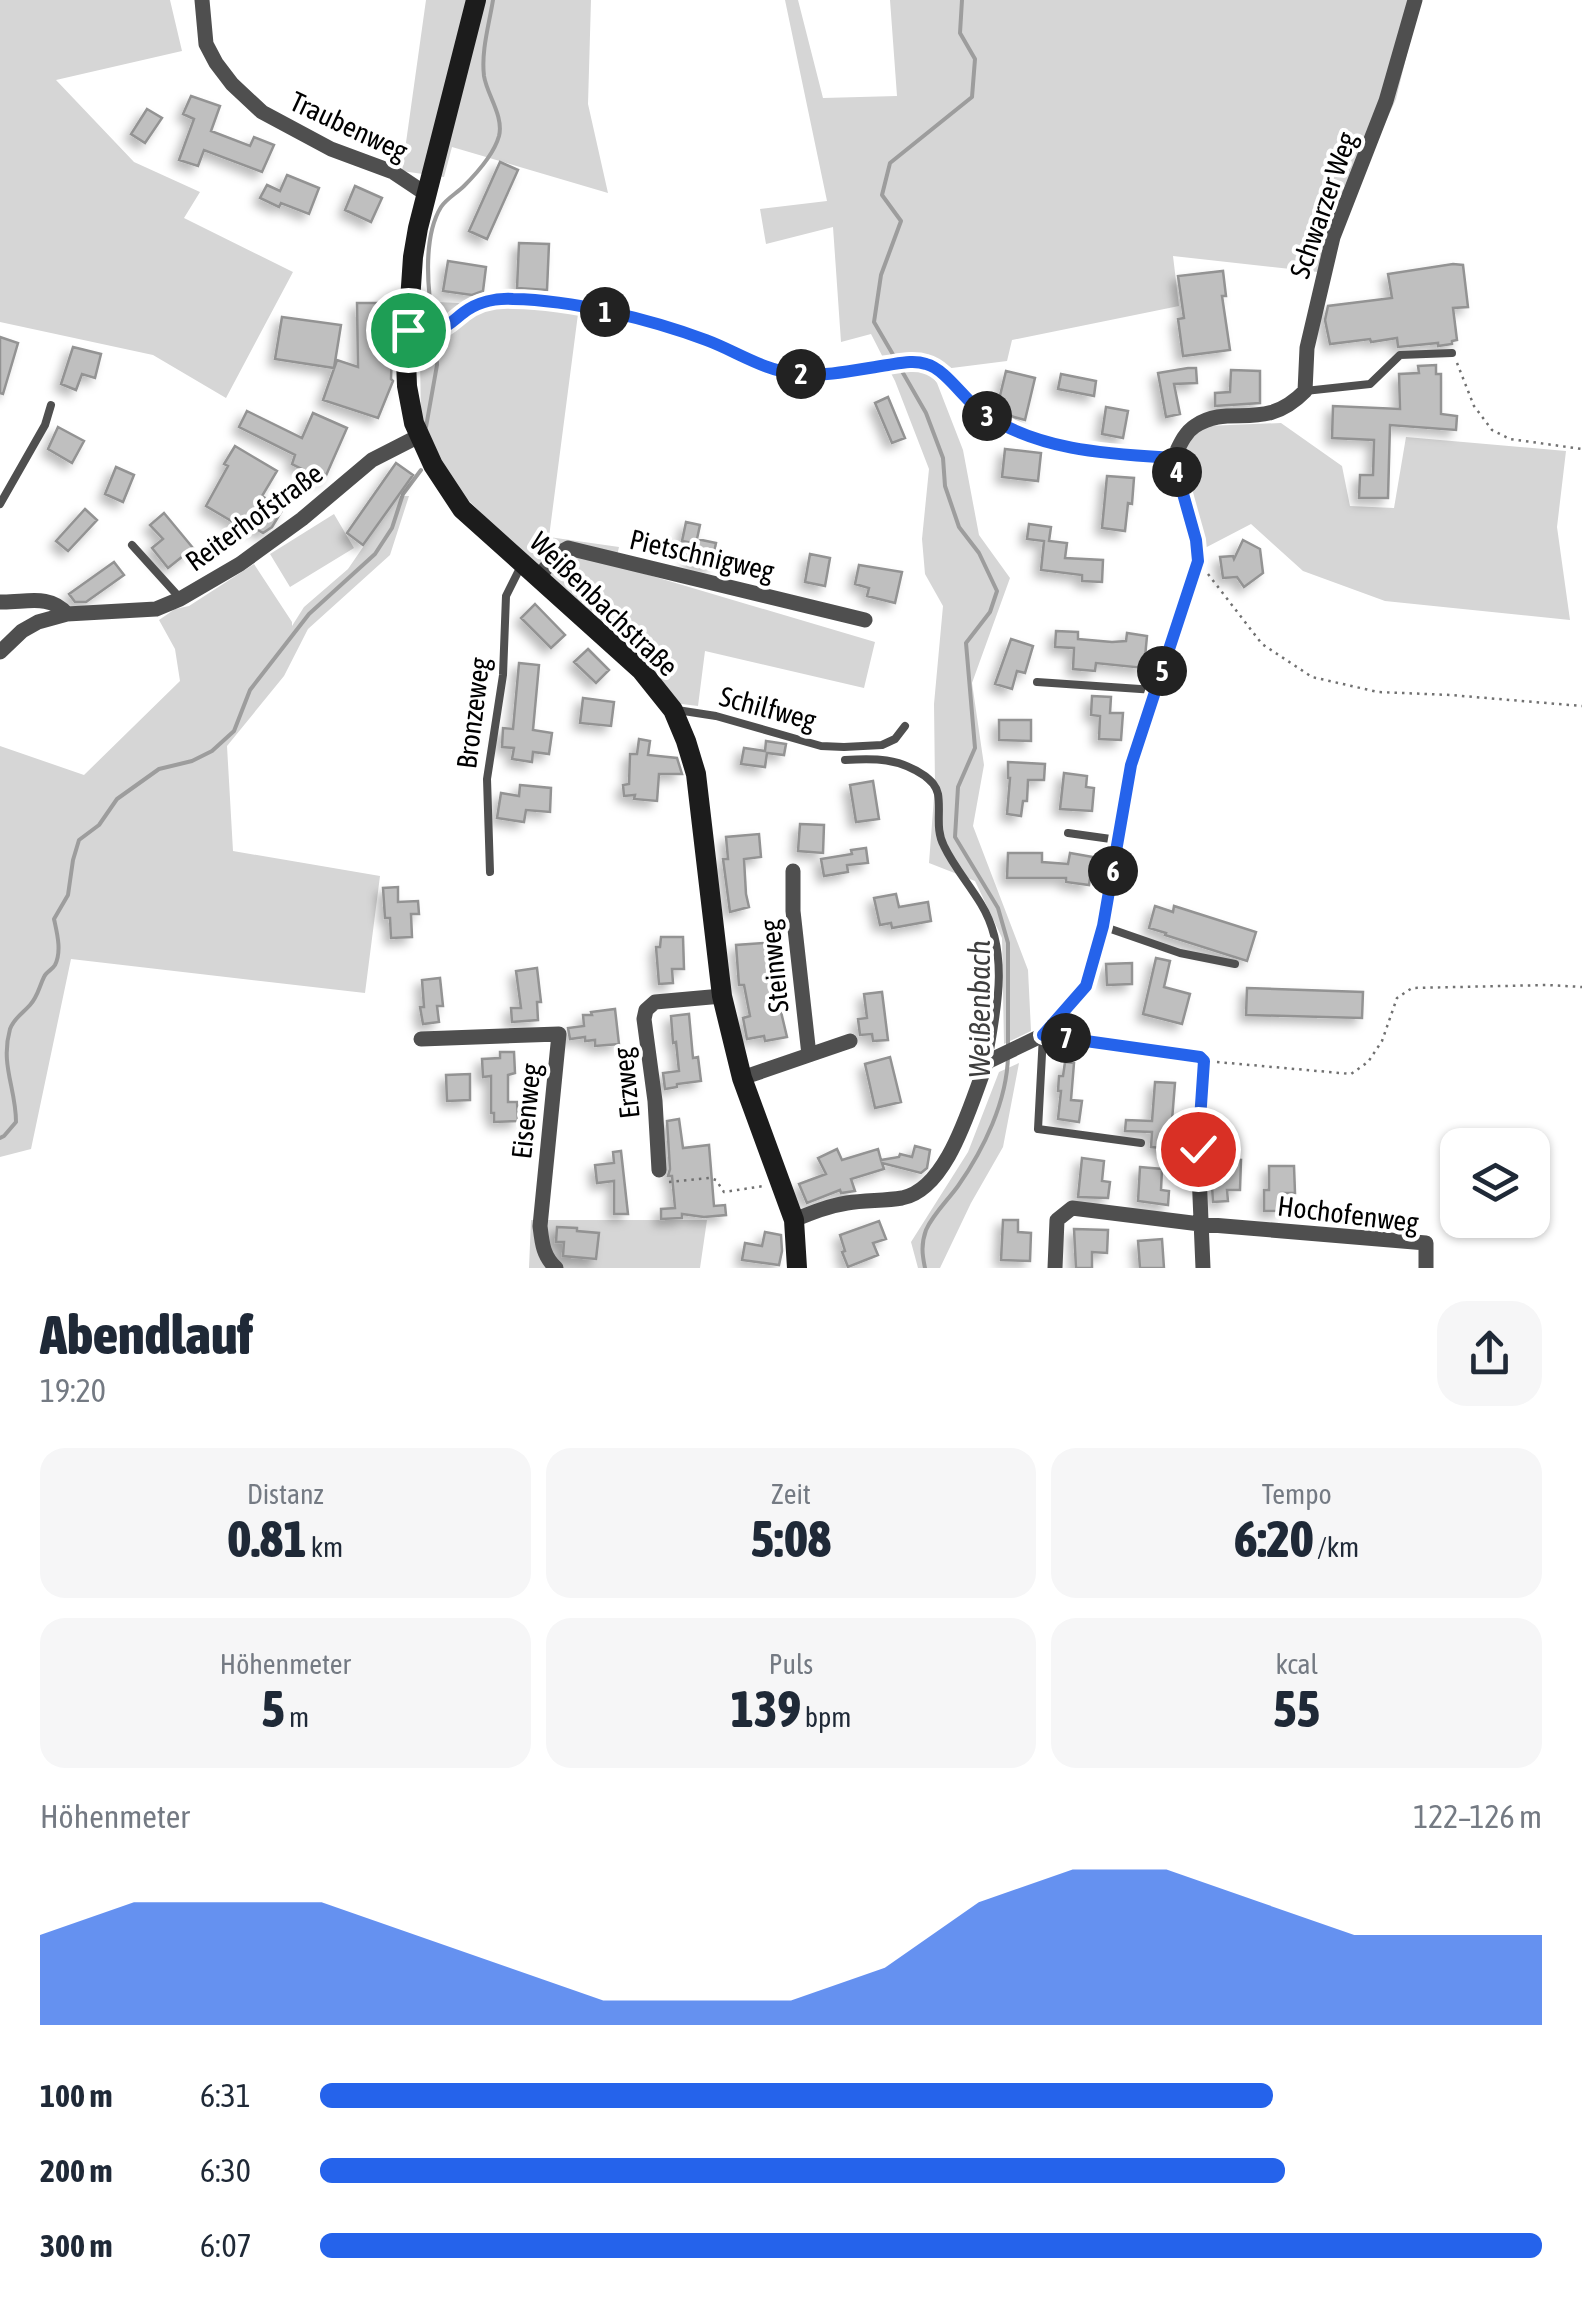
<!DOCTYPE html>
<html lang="de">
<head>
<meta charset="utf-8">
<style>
	:root { --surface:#fff; --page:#f6f6f7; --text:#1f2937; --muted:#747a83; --accent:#2563eb }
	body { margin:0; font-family:"Asap Condensed",sans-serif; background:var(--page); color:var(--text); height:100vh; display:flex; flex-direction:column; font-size:38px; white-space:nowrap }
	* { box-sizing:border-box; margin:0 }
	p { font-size:32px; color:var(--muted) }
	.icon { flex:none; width:55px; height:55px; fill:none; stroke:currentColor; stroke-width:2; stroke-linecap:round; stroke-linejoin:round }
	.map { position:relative; height:1268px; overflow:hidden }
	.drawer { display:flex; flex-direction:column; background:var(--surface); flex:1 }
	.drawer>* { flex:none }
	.buttons { position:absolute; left:1440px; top:1128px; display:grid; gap:20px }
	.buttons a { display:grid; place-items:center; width:110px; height:110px; border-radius:20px; background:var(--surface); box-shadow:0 2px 8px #0004; font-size:50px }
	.pin { position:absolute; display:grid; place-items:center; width:85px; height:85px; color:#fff; margin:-42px; border:5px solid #fff; border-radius:50%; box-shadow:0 2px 10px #0007 }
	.km { position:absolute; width:50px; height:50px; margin:-25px; border-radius:50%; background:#222; color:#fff; font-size:28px; line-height:50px; text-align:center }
	.round { display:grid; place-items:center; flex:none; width:105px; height:105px; border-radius:30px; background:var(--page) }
	.headline { display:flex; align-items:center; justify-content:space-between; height:170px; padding:0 40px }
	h1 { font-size:55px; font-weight:800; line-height:75px }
	.figures { display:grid; grid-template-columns:repeat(3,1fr); gap:15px; height:170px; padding:10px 40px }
	.figures div { display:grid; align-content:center; border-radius:25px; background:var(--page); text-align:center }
	.figures b { font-size:50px; font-weight:800 }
	.figures small { font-size:28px; font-weight:400 }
	.figures p { font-size:28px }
	.chart { height:280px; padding:20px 40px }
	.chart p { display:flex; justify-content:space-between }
	.chart svg { width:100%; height:180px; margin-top:10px; fill:var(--accent); opacity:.7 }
	ul { padding:0 40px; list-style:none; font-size:32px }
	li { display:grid; grid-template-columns:160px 120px 1fr; align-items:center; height:75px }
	li i { height:25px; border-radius:12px; background:var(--accent) }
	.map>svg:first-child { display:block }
</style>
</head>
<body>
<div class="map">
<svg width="1582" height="1268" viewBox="0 0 1582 1268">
	<defs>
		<filter id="shadow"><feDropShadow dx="-6" dy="6" stdDeviation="5" flood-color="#0004"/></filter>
	</defs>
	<rect width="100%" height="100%" fill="#fff"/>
	<path fill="#d6d6d6" d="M0,0H170L182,51L56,80L134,162L200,192L184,218L293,272L226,398L153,355L0,322Z
		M426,0H591L588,104L608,193L452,147L444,177L402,171Z
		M785,0H798L823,98L897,96L890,0H1420L1396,99L1318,272L1173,256L1179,306L1012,340L1007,361L928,371L937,383L963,450L979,535L1010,578L972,683L984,765L973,826L1028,970L1031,1031L1004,1044L1002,938L975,881L929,863L935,784L934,704L943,606L925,574L922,539L929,469L895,381L871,334L841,342L833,227L766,244L760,209L827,201Z
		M419,301L556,308L578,314L549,537L619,547L615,565L875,642L864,688L705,651L698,706L674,703L465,497L434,453L421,419Z
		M1281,423L1342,466L1350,506L1394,508L1406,437L1566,451L1557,527L1570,620L1385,601L1303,571L1251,524L1203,549L1181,463L1191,435L1206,426Z
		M398,496H409L390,555L308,629L284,676L227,746L233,851L380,876L365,993L71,959L31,1149L0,1157V746L84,775L180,681L175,649L159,620L175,609L189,606L254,564L292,622V626L304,607L348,569Z
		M334,514L354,548L290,587L270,554Z
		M1019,1063L1003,1147L971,1203L940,1268H918L911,1242L968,1152L999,1072Z
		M531,1220H707L700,1268H529Z"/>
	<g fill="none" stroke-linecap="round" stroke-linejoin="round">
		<path stroke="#9d9d9d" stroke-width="4" d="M434,328C428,294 422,238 441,207C446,199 457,193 464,186C477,173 494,154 499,136C504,116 487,95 484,76C481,51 489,25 493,0
			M895,358L874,322L881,275L901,221L882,195L890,163L972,97L975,59L960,33L962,0
			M899,366L926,413L943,458L945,486L959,527L979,553L997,591L990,612L966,643L975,748L958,787L955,837L998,908L1008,943V1046
			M426,427L437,365L436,337
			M0,1138L4,1136L16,1122C16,1088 0,1065 10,1029C14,1018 23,1013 30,1005C38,996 39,987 44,977C46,972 52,970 55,965C62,951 57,933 54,919L68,895L73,860L79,840L99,825L117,799L159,769L192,761L212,751L234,731L250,690L309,614L375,554L392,528L403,494L421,470
			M925,1268C922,1254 921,1244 926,1230C933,1214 948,1200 958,1186C984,1149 1007,1101 1008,1056"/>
	</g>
	<path fill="#bfbfbf" stroke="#939393" stroke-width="2.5" filter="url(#shadow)" d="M191,96L220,106L211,131L250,146L254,137L274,145L262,172L204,150L198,166L179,160L194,119L183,114Z
		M147,109L162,118L145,143L131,134Z
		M500,162L518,170L487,239L469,231Z
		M287,175L319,188L309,214L281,203L279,207L260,198L267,185L280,191Z
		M355,186L382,198L371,222L345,210Z
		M519,243L549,244L547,290L517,288Z
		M448,261L486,267L483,291L472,295L443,291Z
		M1453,264L1463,265L1468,307L1453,308L1457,340L1452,341V344L1438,346V343L1398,347L1397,338L1371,342L1370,339L1330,344L1325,320L1328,306L1392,298L1388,274Z
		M1223,271L1226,296H1222L1230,350L1183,356L1178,319L1184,318L1178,276Z
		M357,303H394L391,379L393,381L378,418L323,400L337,360L358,367Z
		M282,317L341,325L334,368L275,359Z
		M0,337L18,343L3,394L0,393Z
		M73,347L101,354L95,378L82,374L76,390L61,384Z
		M1436,365V374H1441V414L1457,416L1456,430L1390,425L1388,498H1359L1360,475H1373L1374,440L1332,438L1333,406L1400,409L1399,374L1419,373L1418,366Z
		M1188,368H1196L1197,383L1174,384L1180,414L1166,417L1158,373Z
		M1231,370L1260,371V403L1215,406V393L1230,392Z
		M1006,371L1035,378L1025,420L1014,417L997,408Z
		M1061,374L1096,381L1094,396L1058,389Z
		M888,397L905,438L892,443L875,403Z
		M1106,407L1128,411L1123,438L1102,434Z
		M247,411L302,438L313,413L347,428L324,480L292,464L295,455L239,427Z
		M58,427L84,441L72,463L48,449Z
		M235,446L277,471L262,496L283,509L272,527L263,533L248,524L245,529L206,506L228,466L224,464Z
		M1005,449L1041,453L1038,481L1002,477Z
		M396,463L413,475L363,545L347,533Z
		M116,467L134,475L123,502L105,494Z
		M1107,476L1134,478L1132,504L1128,503L1125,531L1102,528Z
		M85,509L97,520L68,551L56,541Z
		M164,513L193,548L168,568L152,548L163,539L150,525Z
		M686,522L700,525L697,539L716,543L711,567L689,562L693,543L682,541Z
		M1029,524L1051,527L1049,541L1067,543L1065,558L1103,560L1102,582L1082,581V575L1041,570L1044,541L1027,539Z
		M1243,540L1260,549L1263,573L1244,587L1237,577L1223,578L1220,557L1233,556L1234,559Z
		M810,554L830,558L825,586L805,582Z
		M114,562L124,575L86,602H75L69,594Z
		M859,565L902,572L895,603L867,596L869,588L855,584Z
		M535,604L565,635L551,648L521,618Z
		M1056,631L1078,632V639L1112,642L1126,641L1127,633L1147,636L1144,668L1096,663L1095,671L1073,669L1074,648L1055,647Z
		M1011,639L1033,646L1025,673L1017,671L1012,689L995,684Z
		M588,649L609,670L596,683L574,662Z
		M519,663L539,665L533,730L552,733L549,754L533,752L532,762L512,759L514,748L502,747L503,728L513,729Z
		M1092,696L1111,697L1110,713H1123L1121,740L1099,739L1100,716L1091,715Z
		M583,698L614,702L611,726L580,723Z
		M999,720H1031V741L999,740Z
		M639,739L650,741L648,755L677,758L682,774H659L657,801L634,799L635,795L624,796L623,785L629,784L630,754H637Z
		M766,741L786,744L784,755L767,753L765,767L741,764L744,748L765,751Z
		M1008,762L1045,764L1044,780H1028L1027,801H1023L1021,816L1007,814L1010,778H1008Z
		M1064,773L1087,776L1086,787L1094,788L1092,811L1060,809Z
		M873,781L879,819L856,822L850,785Z
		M520,785L551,788L550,812L526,810L524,822L497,818L501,793L519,796Z
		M800,824L824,825L823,853L798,851Z
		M759,834L761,857L744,859L746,894L749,907L730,912L723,859H728L726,837Z
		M866,848L868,863L847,865L848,872L824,876L821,859L852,854L851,850Z
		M1008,853H1042V862L1068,864L1070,853L1093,857L1089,885L1066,882V878H1007Z
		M398,887V902L418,901L419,914H411L412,937L391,938L390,918H385L383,888Z
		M896,894L899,907L928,902L931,921L892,928L891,923L880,925L874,898Z
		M1155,906L1173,912L1174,906L1256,932L1247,961L1165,935L1166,933L1149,928Z
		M661,937H683L684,969H672L673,983L659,984L656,947H660Z
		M777,942L778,961H774L777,995L787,1037L765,1041L764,1036L747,1039L743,1018L750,1016L744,985H739L736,945Z
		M1156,958L1170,961L1164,987L1190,994L1182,1024L1143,1014Z
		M1132,963V984L1107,985L1106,964Z
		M537,968L541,1002H537L538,1020L512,1022L511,1008H521L516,971Z
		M440,978L443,1006H437L439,1022L423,1024L420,1007H424L422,980Z
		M1247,988L1363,992L1362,1018L1246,1015Z
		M882,992L888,1040L873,1041L872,1034L860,1035L858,1019L867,1018L864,994Z
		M615,1009L619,1044L595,1046V1040L585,1041V1037L570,1039L568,1028L584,1026L583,1015H592L591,1012Z
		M689,1014L693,1058L698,1057L701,1081L677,1084V1087L665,1089L663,1073L679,1071L676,1042L673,1043L671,1016Z
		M500,1052H514L515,1073L508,1075V1102H517L518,1121L494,1122V1113H491V1076L483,1077L482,1059L500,1058Z
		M890,1057L901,1102L875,1108L865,1064Z
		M1065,1062L1074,1063L1071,1100L1082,1101L1079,1122L1058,1119L1061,1091H1058L1059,1076H1063Z
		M470,1074V1100L447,1101L446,1075Z
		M1155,1082L1175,1083L1171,1133H1175L1174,1149L1151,1147L1152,1132L1125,1131L1126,1120L1152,1121Z
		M679,1119L683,1148L709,1145L714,1206L725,1205L726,1215L704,1217L682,1214V1218L661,1219V1209L675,1208L672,1176H668L670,1169L667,1121Z
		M915,1146L930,1150L927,1168L921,1173L882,1163L884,1169L851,1179L855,1191L841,1193L840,1190L807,1203L799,1184L826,1174L818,1158L837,1149L842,1160L878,1149L881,1160L899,1157L900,1154L912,1157Z
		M621,1151L628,1214H614V1181L597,1183L595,1165L614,1163L613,1152Z
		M1082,1158L1104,1161L1102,1181L1110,1182L1108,1198L1078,1197Z
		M1216,1159L1241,1160L1240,1190H1227L1228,1201L1213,1202L1212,1186L1216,1185Z
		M1269,1166H1294L1295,1193H1281V1211H1264V1190H1269Z
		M1140,1167L1162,1169L1161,1190L1169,1191L1168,1205L1138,1201Z
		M1003,1220H1018V1232L1031,1233L1030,1261L1001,1260Z
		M879,1221L886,1239L873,1243L878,1255L848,1267L842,1252L845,1251L840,1235Z
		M557,1227L577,1228V1231L599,1233L596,1259L563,1256L564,1242H556Z
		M1074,1229L1108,1230L1107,1253L1092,1252V1268H1076Z
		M765,1232L781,1235L782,1251L779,1265L742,1260L745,1243L762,1246Z
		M1162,1239L1164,1268H1140L1138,1241Z"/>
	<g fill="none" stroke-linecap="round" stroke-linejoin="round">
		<path stroke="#717171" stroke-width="2.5" stroke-dasharray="2.5 5" stroke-linecap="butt" d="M1457,363L1474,406L1492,430L1510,439L1582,449
			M1208,574L1262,644L1312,677L1378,692L1450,695L1582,706
			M1217,1062L1351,1074L1368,1062L1382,1041L1397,998L1412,988L1548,985L1582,987
			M669,1182L710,1178L716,1180L724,1192L764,1186"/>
		<path stroke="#4f4f4f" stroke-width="8" d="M1305,391L1370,384L1400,355L1452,353
			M0,504L45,425L51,405
			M132,545L179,597
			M1037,682L1155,690
			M677,710L716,716L821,746L844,747L882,745L895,739L905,726
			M845,760C875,758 899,758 925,776C931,781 936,785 938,794C941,812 935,829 944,846C954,867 969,884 981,904C1010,951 997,1011 988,1061
			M1068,833L1118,840
			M490,872L487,779L503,675L506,596L521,566
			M1105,927L1180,953L1235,964
			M1043,1035L1038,1129L1141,1143"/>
		<path stroke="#4f4f4f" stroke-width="15" d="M202,0L206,44L216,63L232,84L262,112L331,149L393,172L426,194
			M408,331C418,331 429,333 438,330C448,327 455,319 463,313C477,302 496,299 513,299C572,300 650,319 706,340C736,351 765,371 798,375C827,377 860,369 888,365C901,363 914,360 926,364C945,369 970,405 990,417C1045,451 1110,454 1173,459
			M1173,459C1179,447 1184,433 1195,426C1231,402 1263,434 1305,391L1307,348L1333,237L1386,101L1415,0
			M538,578L557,554L568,548L865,620
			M0,602C25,603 49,593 67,614
			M0,652L22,631L38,622L67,614L156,609L180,599L240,564L302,519L372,460L419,436
			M1043,1035L1200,1057L1204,1061L1198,1149L1203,1268
			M421,1039L559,1034L540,1226C542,1243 543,1256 556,1268
			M809,1055L850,1041
			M742,1078L809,1055L793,911V871
			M659,1170L655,1101L644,1019L646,1010L655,1002L722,996
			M794,1220C811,1213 828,1206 847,1203C865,1200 884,1201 902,1198C949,1189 971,1101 987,1062L1043,1035L1086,986L1103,926L1131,765L1197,561L1196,539L1173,459
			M1055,1268L1057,1220L1072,1208L1200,1224L1426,1243V1268"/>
		<path stroke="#1c1c1c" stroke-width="20" d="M476,0L418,228L413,257L406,360L407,386L414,423L433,465L462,509L641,670L673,710L686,741L696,774L722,996L742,1078L794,1220L797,1268"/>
	</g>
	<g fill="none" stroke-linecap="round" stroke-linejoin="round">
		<g stroke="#fff" stroke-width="20">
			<path id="route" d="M408,330C418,331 429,333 438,330C448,327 455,319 463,313C477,302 496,298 513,299C572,300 650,319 706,340C736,351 764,371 798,374C827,377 860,369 888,365C901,363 914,360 926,364C946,369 965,401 983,413C1039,451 1108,454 1173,458L1196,540L1198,561L1131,765L1103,926L1086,986L1043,1035L1200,1057L1204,1061L1198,1149"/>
		</g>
		<use href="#route" stroke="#2563eb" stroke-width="12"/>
	</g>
	<g text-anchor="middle" stroke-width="8" stroke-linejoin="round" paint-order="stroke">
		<g font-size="28" fill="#000" stroke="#fff">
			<text transform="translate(349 126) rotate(25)" y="10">Traubenweg</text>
			<text transform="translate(1323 205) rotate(-71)" y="10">Schwarzer Weg</text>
			<text transform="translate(254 517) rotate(-36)" y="10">Reiterhofstraße</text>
			<text transform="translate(702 555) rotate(13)" y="10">Pietschnigweg</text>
			<text transform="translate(604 604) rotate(44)" y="10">Weißenbachstraße</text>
			<text transform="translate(768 708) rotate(15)" y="10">Schilfweg</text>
			<text transform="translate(473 713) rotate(-83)" y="10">Bronzeweg</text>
			<text transform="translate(774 966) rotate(-96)" y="10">Steinweg</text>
			<text transform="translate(626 1083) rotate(-96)" y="10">Erzweg</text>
			<text transform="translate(526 1111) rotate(-84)" y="10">Eisenweg</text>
			<text transform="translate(1348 1214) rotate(7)" y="10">Hochofenweg</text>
		</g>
		<g font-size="30" font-style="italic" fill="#3e3e3e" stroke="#fff">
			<text transform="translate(980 1009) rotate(-90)" y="10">Weißenbach</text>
		</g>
	</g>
</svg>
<div class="buttons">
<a><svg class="icon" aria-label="layers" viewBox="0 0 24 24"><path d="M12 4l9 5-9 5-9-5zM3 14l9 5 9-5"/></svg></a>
</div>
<div class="pin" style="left:408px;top:330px;background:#1e9e55"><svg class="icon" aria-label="arrive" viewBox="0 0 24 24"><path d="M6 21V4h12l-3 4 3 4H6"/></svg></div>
<div class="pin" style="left:1198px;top:1149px;background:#d93025"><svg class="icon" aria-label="check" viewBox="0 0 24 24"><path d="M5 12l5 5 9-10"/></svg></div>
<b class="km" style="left:605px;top:312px">1</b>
<b class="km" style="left:801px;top:374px">2</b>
<b class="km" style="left:987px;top:416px">3</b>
<b class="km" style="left:1177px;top:472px">4</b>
<b class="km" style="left:1162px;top:671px">5</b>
<b class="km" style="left:1113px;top:871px">6</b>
<b class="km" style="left:1066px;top:1038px">7</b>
</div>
<section class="drawer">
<div class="headline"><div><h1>Abendlauf</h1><p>19:20</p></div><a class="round"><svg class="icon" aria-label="share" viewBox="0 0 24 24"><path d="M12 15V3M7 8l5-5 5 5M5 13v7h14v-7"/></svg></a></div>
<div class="figures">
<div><p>Distanz</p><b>0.81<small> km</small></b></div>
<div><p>Zeit</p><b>5:08</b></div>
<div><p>Tempo</p><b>6:20<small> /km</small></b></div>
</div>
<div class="figures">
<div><p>Höhenmeter</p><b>5<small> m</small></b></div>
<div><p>Puls</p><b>139<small> bpm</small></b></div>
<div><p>kcal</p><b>55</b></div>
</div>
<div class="chart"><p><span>Höhenmeter</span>122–126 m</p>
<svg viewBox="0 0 160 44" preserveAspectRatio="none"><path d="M0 44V22L10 14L20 14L30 14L40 22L50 30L60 38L70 38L80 38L90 30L100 14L110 6L120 6L130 14L140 22L150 22L160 22V44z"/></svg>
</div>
<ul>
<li><b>100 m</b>6:31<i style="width:78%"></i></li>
<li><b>200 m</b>6:30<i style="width:79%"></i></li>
<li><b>300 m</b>6:07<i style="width:100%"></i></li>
</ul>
</section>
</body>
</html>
